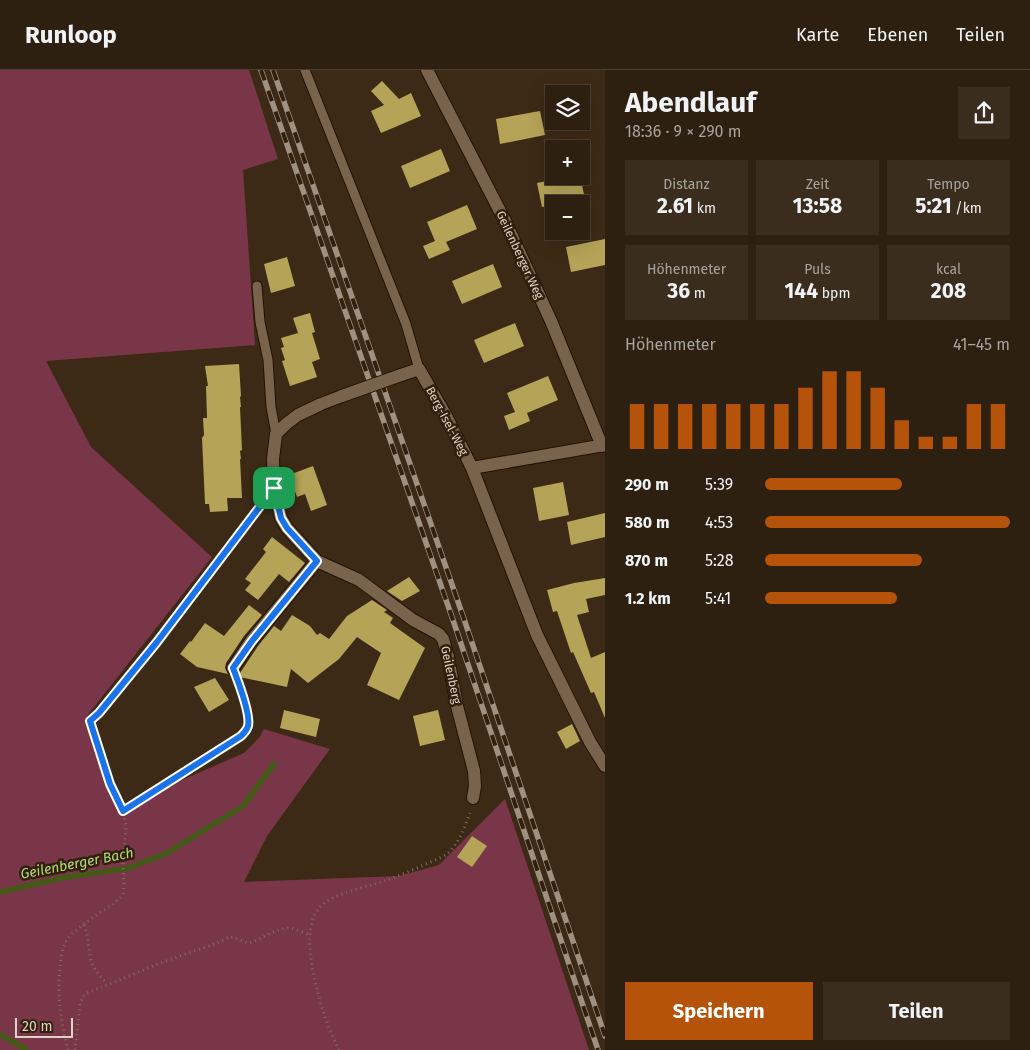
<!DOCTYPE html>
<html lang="de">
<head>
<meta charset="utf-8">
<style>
	:root { --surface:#2e2010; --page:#3a2d1e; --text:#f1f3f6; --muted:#a7a39f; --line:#493e30; --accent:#b45309 }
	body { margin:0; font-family:"Fira Sans",sans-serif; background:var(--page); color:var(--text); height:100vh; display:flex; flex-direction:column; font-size:19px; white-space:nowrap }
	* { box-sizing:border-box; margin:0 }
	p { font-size:16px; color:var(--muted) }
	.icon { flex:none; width:28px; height:28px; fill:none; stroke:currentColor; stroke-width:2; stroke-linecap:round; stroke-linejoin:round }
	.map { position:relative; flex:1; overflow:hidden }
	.sheet { display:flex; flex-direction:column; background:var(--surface); width:425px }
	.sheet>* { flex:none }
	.buttons { position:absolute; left:545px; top:15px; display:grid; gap:10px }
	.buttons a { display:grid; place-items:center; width:45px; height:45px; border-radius:0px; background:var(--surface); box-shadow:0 5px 20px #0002,0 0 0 1px var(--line); font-size:25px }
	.scale { position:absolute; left:15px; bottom:12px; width:58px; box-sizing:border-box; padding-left:5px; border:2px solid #dfd3c7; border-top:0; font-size:14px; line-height:18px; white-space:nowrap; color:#dfd3c7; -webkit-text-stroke:4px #33200c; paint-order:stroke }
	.pin { position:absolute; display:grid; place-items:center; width:42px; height:42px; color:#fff; margin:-21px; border-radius:10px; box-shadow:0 2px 8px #0006 }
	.round { display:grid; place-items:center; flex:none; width:52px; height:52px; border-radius:0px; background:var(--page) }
	.headline { display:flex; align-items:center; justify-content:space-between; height:85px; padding:0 20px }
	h1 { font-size:28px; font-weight:700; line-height:38px }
	.figures { display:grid; grid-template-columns:repeat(3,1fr); gap:8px; height:85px; padding:5px 20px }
	.figures div { display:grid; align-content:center; border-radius:0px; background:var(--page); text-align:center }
	.figures b { font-size:21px; font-weight:700 }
	.figures small { font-size:14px; font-weight:400 }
	.figures p { font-size:14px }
	.chart { height:140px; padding:10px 20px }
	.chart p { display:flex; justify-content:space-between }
	.chart svg { width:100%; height:90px; margin-top:5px; stroke:var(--accent); stroke-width:6 }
	.action { display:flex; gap:10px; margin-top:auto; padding:10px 20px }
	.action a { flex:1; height:58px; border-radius:0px; background:var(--accent); color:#fff; font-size:20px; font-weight:700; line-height:58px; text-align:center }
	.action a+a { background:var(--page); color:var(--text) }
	ul { padding:0 20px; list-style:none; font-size:16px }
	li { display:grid; grid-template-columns:80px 60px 1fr; align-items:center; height:38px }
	li i { height:12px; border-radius:6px; background:var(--accent) }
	header { display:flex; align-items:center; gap:30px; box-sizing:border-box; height:70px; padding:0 25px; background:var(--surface); border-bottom:1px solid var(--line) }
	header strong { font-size:24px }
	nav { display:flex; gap:28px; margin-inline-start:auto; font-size:18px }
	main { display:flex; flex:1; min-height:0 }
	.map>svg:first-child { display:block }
</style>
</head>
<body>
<header>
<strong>Runloop</strong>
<nav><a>Karte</a><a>Ebenen</a><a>Teilen</a></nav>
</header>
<main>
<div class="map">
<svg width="605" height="980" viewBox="0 0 605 980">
	<rect width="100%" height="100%" fill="#3d2a16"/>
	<path fill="#7a3649" d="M0,0H249L278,89L243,100L255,275L46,291L91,377L212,487L87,646L110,715L120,737L244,683L259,668L264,659L330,679L267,766L244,812L399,806L439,795L505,729L589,980H0Z"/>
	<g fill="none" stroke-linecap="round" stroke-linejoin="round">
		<path stroke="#425a16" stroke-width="5.5" d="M0,822L62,808L129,798L167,783L243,736L274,694
			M0,964L27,980"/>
	</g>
	<path fill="#b5a358" d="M382,11L399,29L411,23L421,46L381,63L371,41L384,35L371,21Z
		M540,41L545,65L500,74L496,49Z
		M441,79L450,101L410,118L401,96Z
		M572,106H580L585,129L560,134H554V135L542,137L537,113Z
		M467,135L477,159L446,172L450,180L429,189L423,176L435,171L427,152Z
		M605,169V195L571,202L566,177Z
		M287,187L295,216L271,223L264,194Z
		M493,194L502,217L462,234L452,211Z
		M310,243L315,262L312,263L320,289L312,292L317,307L290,316L282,291L285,290L281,278L284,277L281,268L298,263L293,248Z
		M515,253L524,276L484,293L474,270Z
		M239,294L241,326L240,327L241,337H240L242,380L240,381L241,389H240L242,428H227L228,441L210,442L209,434H205L202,368L204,365L203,348H207L206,316H208L205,296Z
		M548,306L558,330L527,343L530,351L509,360L504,346L515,342L507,323Z
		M313,396L327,435L311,441L305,424L297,427L289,405Z
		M563,412L569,445L539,451L533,418Z
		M605,443V467L571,475L567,452Z
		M272,467L305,493L289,512L279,504L258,530L245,520L251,513L245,509L266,482L263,479Z
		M409,507L420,521L402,531L387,521Z
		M605,508V525L586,529L589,542L577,545L591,588L605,582V648L594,622L591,623L573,582L571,583L557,541L553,542L547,520L574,513Z
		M372,530L387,540L384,542L393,548L390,553L425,578L399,630L367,615L381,583L357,567L339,589L308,613L291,599L287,617L235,606L240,603L258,576L274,556L281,561L292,545L310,556L317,565L320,563L329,569L347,546Z
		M249,535L262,545L244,566L226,593L225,598L228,604L197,597L180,584L190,571L191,572L205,553L224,566Z
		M215,608L229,630L209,642L194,617Z
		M284,640L320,649L316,667L280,658Z
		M438,640L445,670L420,676L413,646Z
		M572,654L580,671L566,679L557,662Z
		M472,766L487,776L472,797L457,787Z"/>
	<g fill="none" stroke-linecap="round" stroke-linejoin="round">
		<g stroke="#241201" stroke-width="11">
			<path id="service" d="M305,0L406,254L419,299
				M257,216L260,252L268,290L271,337L276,364"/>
		</g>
		<g stroke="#241201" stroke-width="14">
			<path id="minor" d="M427,0L505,151L551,251L602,376
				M401,305L419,299L446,346L472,398L537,565L590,672L605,696
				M342,326L321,334L298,345L286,354L276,364L273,389L274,418L281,448L287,458L317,491L359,510L413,550L439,564L443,569L448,587L457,636L474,701L475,716L473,728
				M472,398L605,375
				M233,598L251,571L317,491"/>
		</g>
		<path stroke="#7f6f5e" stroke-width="3" stroke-dasharray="1 4" stroke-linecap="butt" d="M123,741L241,666C244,663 247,660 248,656C251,644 242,621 238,610
			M84,855L87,865L91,892L96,901L107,914
			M68,980C61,952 57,925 60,896C61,889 62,880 65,873C72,860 100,843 113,834L123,825L124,817L123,793L126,757L125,750L123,741L110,715L90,651L99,643L128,608L261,435
			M75,980L80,934L82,928L85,924L163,892L215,874L229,867H233L248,873C262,870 276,857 290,858C297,859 304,863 310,865
			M339,980C324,951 294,864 320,837C331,824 367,817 384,811C404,804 424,795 444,786C458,777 464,758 470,743"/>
		<use href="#service" stroke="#79634d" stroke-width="9"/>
		<use href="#minor" stroke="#79634d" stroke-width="12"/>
		<g stroke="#9f9181" stroke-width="5.5">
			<path id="rail" d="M261,0L453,550L598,980
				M273,0L464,549L605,966"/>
		</g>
		<use href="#rail" stroke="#33200c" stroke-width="4" stroke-dasharray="11" stroke-linecap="butt"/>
		<g stroke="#241201" stroke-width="14" stroke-linecap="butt">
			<path id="minor-bridge" d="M342,326L401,305"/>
		</g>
		<use href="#minor-bridge" stroke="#79634d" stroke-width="12"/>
	</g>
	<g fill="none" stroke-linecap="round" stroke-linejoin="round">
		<g stroke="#fff" stroke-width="10">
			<path id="route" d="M274,418L281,448L287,458L317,491L252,571L233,598C238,611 251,644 248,656C247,660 244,663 241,666L123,741L110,714L90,651L99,643L157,572Z"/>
		</g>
		<use href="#route" stroke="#1a73e8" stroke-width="6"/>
	</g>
	<g text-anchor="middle" stroke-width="5" stroke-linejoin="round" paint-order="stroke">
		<g font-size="12" fill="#dfd3c7" stroke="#33200c">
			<text transform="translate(520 185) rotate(65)" y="4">Geilenberger Weg</text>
			<text transform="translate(447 351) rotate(62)" y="4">Berg-Isel-Weg</text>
			<text transform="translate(451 605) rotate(78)" y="4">Geilenberg</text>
		</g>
		<g font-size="14" font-style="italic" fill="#b4da7c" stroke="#33200c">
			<text transform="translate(77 793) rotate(-11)" y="5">Geilenberger Bach</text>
		</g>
	</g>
</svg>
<div class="buttons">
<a><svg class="icon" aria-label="layers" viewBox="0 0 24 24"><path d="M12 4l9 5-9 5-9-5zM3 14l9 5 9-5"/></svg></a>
<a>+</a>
<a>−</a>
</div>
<div class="scale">20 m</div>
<div class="pin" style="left:274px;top:418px;background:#1e9e55"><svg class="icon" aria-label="arrive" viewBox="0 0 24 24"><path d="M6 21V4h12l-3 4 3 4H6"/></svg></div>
</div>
<section class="sheet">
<div class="headline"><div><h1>Abendlauf</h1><p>18:36 · 9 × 290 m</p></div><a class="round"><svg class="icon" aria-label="share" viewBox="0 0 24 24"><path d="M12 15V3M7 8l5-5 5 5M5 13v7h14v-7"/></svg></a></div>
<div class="figures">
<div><p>Distanz</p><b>2.61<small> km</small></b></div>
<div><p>Zeit</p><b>13:58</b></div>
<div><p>Tempo</p><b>5:21<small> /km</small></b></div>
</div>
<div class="figures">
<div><p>Höhenmeter</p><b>36<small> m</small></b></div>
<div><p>Puls</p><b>144<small> bpm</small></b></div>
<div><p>kcal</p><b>208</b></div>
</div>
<div class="chart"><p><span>Höhenmeter</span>41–45 m</p>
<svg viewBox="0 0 160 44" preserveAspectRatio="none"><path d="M5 44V22M15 44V22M25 44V22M35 44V22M45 44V22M55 44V22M65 44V22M75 44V14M85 44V6M95 44V6M105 44V14M115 44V30M125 44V38M135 44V38M145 44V22M155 44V22"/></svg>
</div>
<ul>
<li><b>290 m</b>5:39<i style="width:56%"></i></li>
<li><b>580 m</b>4:53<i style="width:100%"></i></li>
<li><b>870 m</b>5:28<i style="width:64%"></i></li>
<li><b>1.2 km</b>5:41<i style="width:54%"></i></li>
</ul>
<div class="action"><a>Speichern</a><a>Teilen</a></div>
</section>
</main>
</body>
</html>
